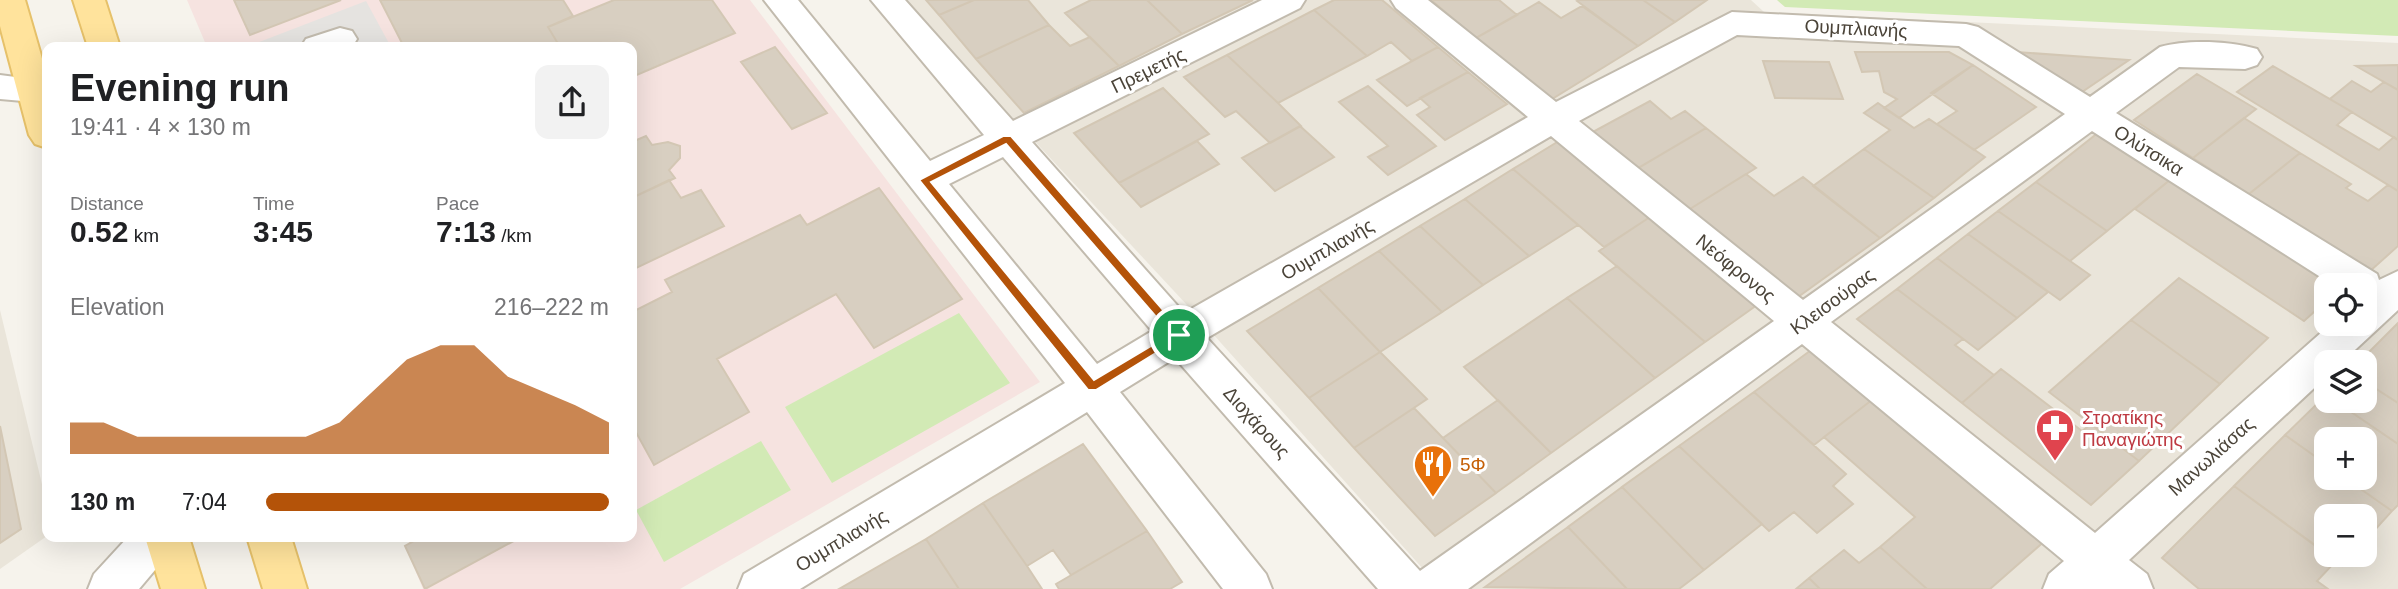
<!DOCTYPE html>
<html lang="en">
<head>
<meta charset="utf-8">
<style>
	:root { --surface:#fff; --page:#f2f2f2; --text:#202124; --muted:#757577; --accent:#b45309 }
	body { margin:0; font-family:Arial,sans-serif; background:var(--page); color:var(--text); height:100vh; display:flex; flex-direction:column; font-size:26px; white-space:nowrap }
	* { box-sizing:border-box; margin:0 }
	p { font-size:23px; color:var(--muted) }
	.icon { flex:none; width:38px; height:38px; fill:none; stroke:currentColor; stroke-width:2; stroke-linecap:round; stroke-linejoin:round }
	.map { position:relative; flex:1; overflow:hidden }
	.sheet { position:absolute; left:42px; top:42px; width:595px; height:500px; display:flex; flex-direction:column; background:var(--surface); border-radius:14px; box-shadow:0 7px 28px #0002 }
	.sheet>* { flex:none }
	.buttons { position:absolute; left:2314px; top:273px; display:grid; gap:14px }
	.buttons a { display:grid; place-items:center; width:63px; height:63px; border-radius:14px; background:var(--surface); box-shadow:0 7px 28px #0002; font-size:35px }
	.pin { position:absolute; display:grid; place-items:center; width:60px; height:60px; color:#fff; margin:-30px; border:4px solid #fff; border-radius:50%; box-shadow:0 2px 7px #0007 }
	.round { display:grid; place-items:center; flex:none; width:74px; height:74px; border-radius:14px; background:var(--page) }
	.head { display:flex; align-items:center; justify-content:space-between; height:119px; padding:0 28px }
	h1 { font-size:38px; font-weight:700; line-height:52px }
	.figures { display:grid; grid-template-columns:repeat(3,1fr); gap:10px; height:119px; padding:7px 28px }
	.figures div { display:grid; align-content:center }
	.figures b { font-size:30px; font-weight:700 }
	.figures small { font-size:19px; font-weight:400 }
	.figures p { font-size:19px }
	.chart { height:196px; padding:14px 28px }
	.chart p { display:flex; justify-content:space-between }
	.chart svg { width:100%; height:126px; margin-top:7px; fill:var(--accent); opacity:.7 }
	ul { padding:0 28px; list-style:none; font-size:23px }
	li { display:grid; grid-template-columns:112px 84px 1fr; align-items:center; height:52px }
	li i { height:18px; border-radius:9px; background:var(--accent) }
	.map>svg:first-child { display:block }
</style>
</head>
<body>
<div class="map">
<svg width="2398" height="589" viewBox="0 0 2398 589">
	<rect width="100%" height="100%" fill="#f6f3ec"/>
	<path fill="#eae5da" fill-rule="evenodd" d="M903,0H1751L1764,12L2398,43V589H1441L1187,305ZM2326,285H2364V324H2326ZM2326,362H2364V401H2326ZM2326,439H2364V478H2326ZM2326,516H2364V555H2326Z
		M0,310L47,505V536L0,569Z"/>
	<path fill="#f6e3e0" d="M187,0H750L1040,382L680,589H423L405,546L409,543L407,537H632V47H207Z"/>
	<path fill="#d2eab5" d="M1777,0H2398V36L1785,7Z
		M959,313L1010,383L832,483L785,407Z
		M761,441L791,490L664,562L636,510Z"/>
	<path fill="#e5e3e0" d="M366,1L391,47H246Z"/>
	<path fill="#d8cfc1" stroke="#d3c7b4" stroke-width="2" d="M234,0H341L250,35Z
		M380,0H563L573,16L548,27L560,47H404Z
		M614,0H712L735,33L632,77V47H586L584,44L560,47L548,27Z
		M926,0H974L939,15Z
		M974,0H1028L1049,25L976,59L939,15Z
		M1091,0H1147L1182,34L1119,66L1065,13Z
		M1147,0H1253L1182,34Z
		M1334,0H1382L1438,47L1412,61L1391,42L1367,56L1314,10Z
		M1431,0H1499L1517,15L1476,38Z
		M1579,0H1643L1675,22L1638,46L1577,1Z
		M1643,0H1707L1675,22Z
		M1539,2L1561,18L1582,6L1638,46L1552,99L1476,38Z
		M1314,10L1367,56L1278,103L1227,55Z
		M1049,25L1070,46L1090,37L1119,66L1024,113L976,59Z
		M775,47L827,113L792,129L741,62Z
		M1438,47L1468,72L1407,106L1377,80Z
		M2002,51L2129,60L2076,96Z
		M1855,52H1949L1973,65L1899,118L1884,108L1897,99L1884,92L1879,71L1862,72Z
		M1227,55L1278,103L1301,126L1270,143L1236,111L1225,117L1184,77Z
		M1763,61L1829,62L1843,99L1775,98Z
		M1973,65L2036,107L1974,150L1937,124L1957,111L1931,93Z
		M2398,65V90L2356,66Z
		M2273,66L2352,112L2337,125L2379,150L2394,137L2398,140V191L2237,92Z
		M1468,72L1507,104L1445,140L1417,115L1430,107L1420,98Z
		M2197,74L2256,109L2193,158L2134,120Z
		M2352,81L2371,92L2384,82L2398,90V140L2330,99Z
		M1368,86L1436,146L1388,175L1368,157L1388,146L1339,102Z
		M1163,88L1209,134L1119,183L1074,133Z
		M1650,101L1671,119L1685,111L1706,128L1635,170L1591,133Z
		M1878,103L1914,128L1929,119L1985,157L1934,198L1864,149L1890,130L1864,113Z
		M2244,118L2300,153L2249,194L2193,158Z
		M1300,126L1334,157L1275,191L1242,158Z
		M1706,128L1756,168L1685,212L1635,170Z
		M2099,132L2171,179L2107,231L2036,182Z
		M646,136L652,145L668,142L680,146V158L669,170L675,178L632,198V142Z
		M1197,141L1219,164L1141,207L1119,183Z
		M1559,141L1650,217L1604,247L1513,169Z
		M1864,149L1934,198L1880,238L1813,186Z
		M2300,153L2351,184L2346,188L2368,201L2388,185L2398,191V246L2369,272L2249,194Z
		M1513,169L1578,225L1529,256L1465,199Z
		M1746,174L1774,196L1803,177L1880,238L1791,302L1685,212Z
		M2171,179L2337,285H2326V301L2304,321L2135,209Z
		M669,180L681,198L701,190L724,226L632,270V198Z
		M2036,182L2107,231L2070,261L1998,211Z
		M879,188L962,299L874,348L836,294L717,359L749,412L654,465L632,425V312L672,292L665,280L800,215L807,225Z
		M1465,199L1529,256L1483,285L1420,226Z
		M1998,211L2070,261L2090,275L2060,300L1968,234Z
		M1650,217L1757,305L1705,342L1599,251Z
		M1420,226L1483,285L1442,312L1379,251Z
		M1968,234L2048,292L2017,318L1937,258Z
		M1379,251L1442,312L1380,352L1318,288Z
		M1937,258L2017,318L1978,350L1897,289Z
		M1617,266L1705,342L1655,378L1567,298Z
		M2179,278L2268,338L2220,384L2131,320Z
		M1318,288L1380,352L1309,398L1247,331Z
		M1897,289L1963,339L1955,345L1994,375L1962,403L1857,319Z
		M1567,298L1655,378L1551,453L1464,367Z
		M2131,320L2220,384L2139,461L2049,392Z
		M2398,323V403L2364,381V362H2359Z
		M1818,345L1877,396L1814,445L1754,392Z
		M1380,352L1427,399L1354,448L1309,398Z
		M2001,369L2082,431L2091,424L2139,461L2091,505L1962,403Z
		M2364,381L2398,403V444L2335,401H2364Z
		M1754,392L1846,474L1833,486L1853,504L1817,533L1794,512L1769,531L1679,446Z
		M2326,395V401H2335L2398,444V505L2392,511L2345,478H2364V439H2326V464L2285,435Z
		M1877,396L2047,539L1990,589H1927L1880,547L1915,517L1824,437Z
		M1498,400L1551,453L1496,493L1443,438Z
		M1414,408L1496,493L1435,536L1354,448Z
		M0,426L21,529L0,543Z
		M2285,435L2326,464V478H2345L2392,511L2364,542V516H2326V553L2234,486Z
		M1083,444L1147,531L1071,575L1053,550L1027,566L983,503Z
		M1679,446L1762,524L1704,570L1622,487Z
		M2234,486L2336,561L2317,581L2328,589H2199L2162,558Z
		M1622,487L1704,570L1679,589H1627L1568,527Z
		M983,503L1027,566L1042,589H959L926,539Z
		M1568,527L1627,589L1485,587Z
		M1147,531L1182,582L1170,589H1059L1056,584Z
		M421,537H521L425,589L405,546Z
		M926,539L959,589H839Z
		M1880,547L1927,589H1820L1809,578L1844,550L1859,563Z
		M2328,555H2353L2342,566Z
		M1809,578L1820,589H1796Z"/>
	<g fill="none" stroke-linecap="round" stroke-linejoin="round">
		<g stroke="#c2bbae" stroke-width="4">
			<path id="minor" d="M764,0H798L930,161L984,135L871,0H905L1013,121L1262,0H1305L1300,8L1032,142L1184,313L1528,117L1396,8L1391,0H1428L1556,102L1732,12L1966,24L1978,27L2090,97L2160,47C2187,39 2230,41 2257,49L2262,57L2257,65L2245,69L2179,67L2116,113L2377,274L2379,280L2398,271V310L2342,362H2326V377L2129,560L2147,574L2153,589H2043L2049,574L2064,561L1802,344L1468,589H1378L1175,358L1120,392L1266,574L1272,589H1223L1087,412L800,589H738L744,574L1065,383ZM1737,35L1959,46L2065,114L1803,300L1579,121ZM2092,131L2333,285H2364V324H2331L2095,533L1831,322ZM1551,136L1774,321L1420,571L1207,338ZM1003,157L1152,331L1097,364L949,184Z
				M340,28L352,31L357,39L352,47H301L306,39Z
				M0,75L46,81L47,97L34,102L0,99Z
				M128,537H178L171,551L139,589H88L94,574Z"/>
		</g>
		<g stroke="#e6c16a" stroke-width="4">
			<path id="major" d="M0,0H25L47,76V148L35,144L29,135L0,26Z
				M73,0H105L120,47H88Z
				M145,537H189L205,589H161Z
				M247,537H291L307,589H263Z"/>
		</g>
		<use href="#minor" fill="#fff" fill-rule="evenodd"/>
		<use href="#major" fill="#ffe39c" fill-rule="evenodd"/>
	</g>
	<path fill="#b45309" stroke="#fff" stroke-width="2" fill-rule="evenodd" d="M1003,136H1011L1185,335L1096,390H1088L919,180ZM1006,144L1171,334L1094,380L931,182Z"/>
	<defs>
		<g id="pharmacy-pin" transform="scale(2.0125)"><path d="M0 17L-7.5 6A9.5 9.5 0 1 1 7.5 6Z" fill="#e0444e" stroke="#fff"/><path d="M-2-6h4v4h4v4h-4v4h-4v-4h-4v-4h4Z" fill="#fff"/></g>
		<g id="restaurant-pin" transform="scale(2.0125)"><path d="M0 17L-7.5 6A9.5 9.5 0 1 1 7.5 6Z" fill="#e8710a" stroke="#fff"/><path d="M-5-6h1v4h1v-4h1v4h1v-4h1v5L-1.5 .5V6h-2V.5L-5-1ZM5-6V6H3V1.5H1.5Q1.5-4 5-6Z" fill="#fff"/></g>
	</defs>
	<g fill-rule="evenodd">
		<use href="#pharmacy-pin" x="2055" y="428"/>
		<use href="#restaurant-pin" x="1433" y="464"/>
	</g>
	<g text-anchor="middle" stroke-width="6" stroke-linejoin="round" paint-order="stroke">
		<g font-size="19" fill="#4b4439" stroke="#fff">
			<text transform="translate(1856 28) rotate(3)" y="7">Ουμπλιανής</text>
			<text transform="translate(1148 70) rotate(-26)" y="7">Πρεμετής</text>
			<text transform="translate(2149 150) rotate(32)" y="7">Ολύτσικα</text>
			<text transform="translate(1327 249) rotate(-30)" y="7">Ουμπλιανής</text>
			<text transform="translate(1736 268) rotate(39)" y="7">Νεόφρονος</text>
			<text transform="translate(1832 301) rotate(-36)" y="7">Κλεισούρας</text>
			<text transform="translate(1257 422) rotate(48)" y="7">Διοχάρους</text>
			<text transform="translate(2211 456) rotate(-42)" y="7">Μανωλιάσας</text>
			<text transform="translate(841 540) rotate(-31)" y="7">Ουμπλιανής</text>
		</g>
		<g font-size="19" fill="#be3a42" stroke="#fff" text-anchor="start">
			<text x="2082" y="424">Στρατίκης<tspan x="2082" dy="22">Παναγιώτης</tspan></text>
		</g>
		<g font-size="19" fill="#c56008" stroke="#fff" text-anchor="start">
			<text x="1460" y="471">5Φ</text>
		</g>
	</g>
</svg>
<div class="buttons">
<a><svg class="icon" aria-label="locate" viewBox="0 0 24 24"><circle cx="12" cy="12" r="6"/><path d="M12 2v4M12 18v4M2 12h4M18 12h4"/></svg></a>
<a><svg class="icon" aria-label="layers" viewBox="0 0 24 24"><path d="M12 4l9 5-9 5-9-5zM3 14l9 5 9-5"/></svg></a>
<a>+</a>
<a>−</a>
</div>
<div class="pin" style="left:1179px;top:335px;background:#1e9e55"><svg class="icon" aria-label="arrive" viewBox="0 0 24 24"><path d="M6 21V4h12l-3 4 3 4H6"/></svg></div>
<section class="sheet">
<div class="head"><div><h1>Evening run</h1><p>19:41 · 4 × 130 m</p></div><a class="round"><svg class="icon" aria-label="share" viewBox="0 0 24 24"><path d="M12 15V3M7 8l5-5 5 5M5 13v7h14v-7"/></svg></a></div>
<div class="figures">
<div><p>Distance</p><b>0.52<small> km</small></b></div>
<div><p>Time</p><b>3:45</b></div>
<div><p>Pace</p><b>7:13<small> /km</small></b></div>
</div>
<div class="chart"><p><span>Elevation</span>216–222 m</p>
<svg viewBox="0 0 160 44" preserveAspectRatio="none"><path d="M0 44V33L10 33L20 38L30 38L40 38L50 38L60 38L70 38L80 33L90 22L100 11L110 6L120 6L130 17L140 22L150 27L160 33V44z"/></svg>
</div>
<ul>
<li><b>130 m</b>7:04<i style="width:100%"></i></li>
</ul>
</section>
</div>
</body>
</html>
